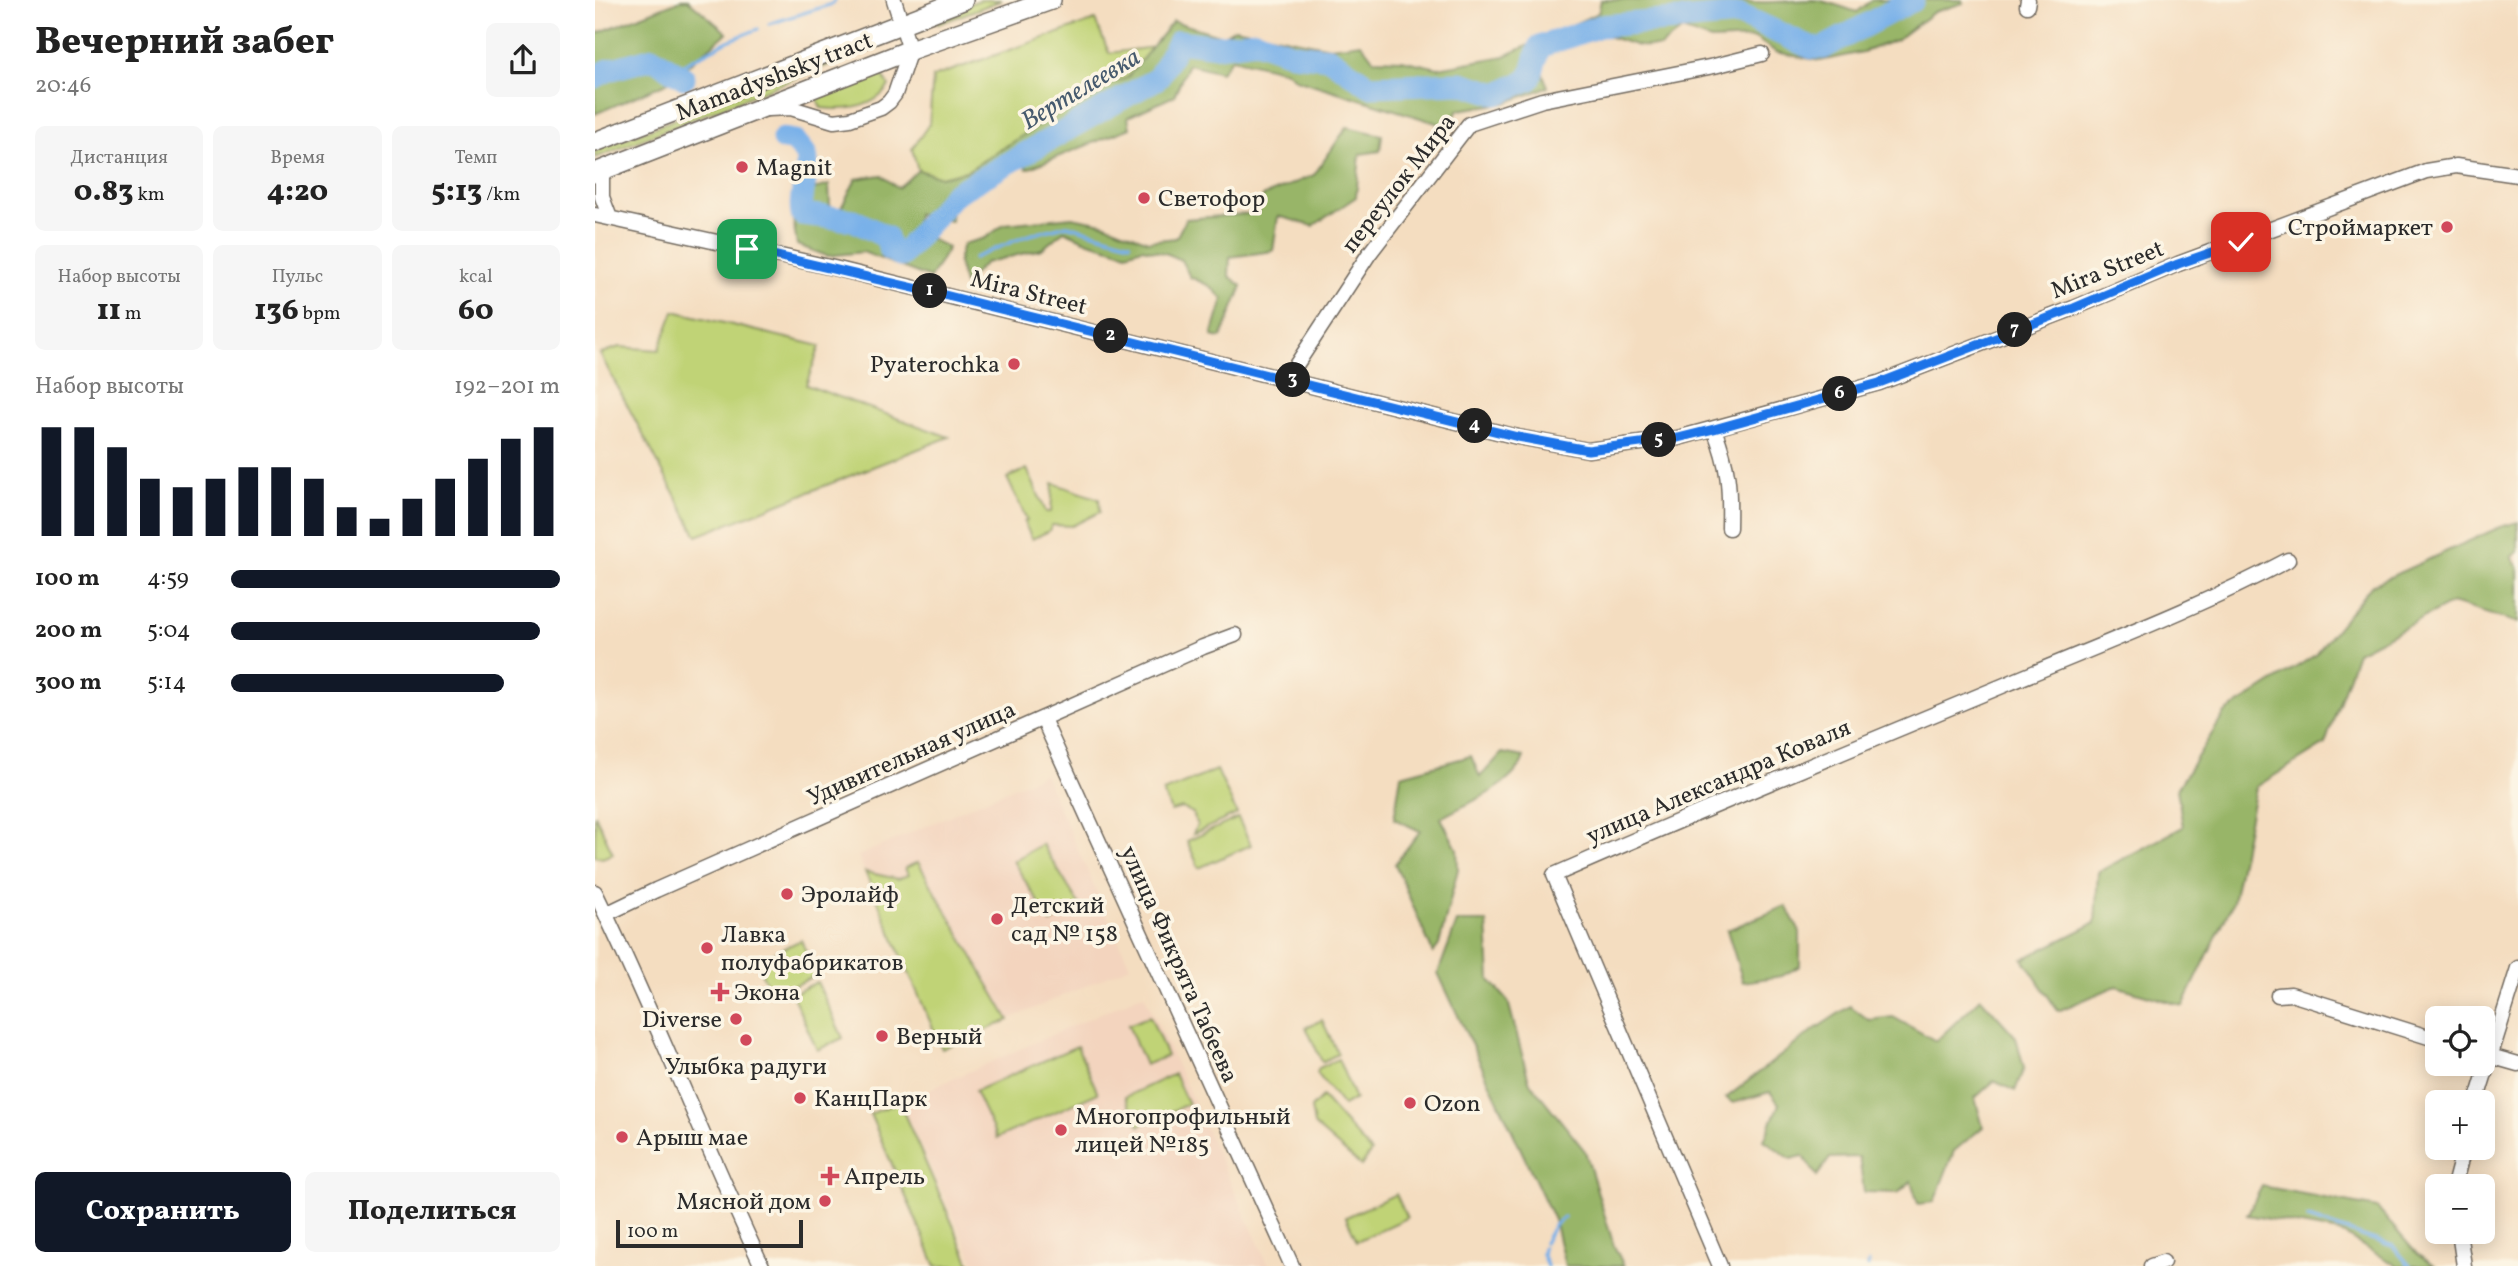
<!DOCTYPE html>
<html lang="ru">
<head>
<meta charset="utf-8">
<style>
	:root { --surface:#fff; --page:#f6f6f6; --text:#222; --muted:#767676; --accent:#111827 }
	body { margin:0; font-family:Vollkorn,serif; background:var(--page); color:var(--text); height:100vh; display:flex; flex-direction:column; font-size:26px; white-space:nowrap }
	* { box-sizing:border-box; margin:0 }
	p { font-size:23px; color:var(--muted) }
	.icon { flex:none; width:38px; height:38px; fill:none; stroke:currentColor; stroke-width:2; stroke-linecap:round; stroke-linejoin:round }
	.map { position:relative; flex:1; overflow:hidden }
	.details { display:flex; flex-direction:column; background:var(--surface); width:595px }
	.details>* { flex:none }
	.fabs { position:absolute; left:1830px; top:1006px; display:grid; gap:14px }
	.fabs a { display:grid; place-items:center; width:70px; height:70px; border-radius:10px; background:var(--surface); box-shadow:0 4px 18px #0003; font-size:35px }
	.scale { position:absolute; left:21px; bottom:18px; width:187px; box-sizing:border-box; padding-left:7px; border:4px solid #2b2b2b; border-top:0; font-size:19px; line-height:24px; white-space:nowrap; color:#2b2b2b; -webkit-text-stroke:5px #fcf5e5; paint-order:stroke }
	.pin { position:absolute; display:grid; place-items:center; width:60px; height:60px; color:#fff; margin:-30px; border-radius:14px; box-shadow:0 4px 10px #0006 }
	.km { position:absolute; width:35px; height:35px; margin:-18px; border-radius:50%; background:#222; color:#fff; font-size:19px; line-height:35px; text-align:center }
	.round { display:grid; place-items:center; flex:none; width:74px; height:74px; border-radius:10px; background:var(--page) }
	.head { display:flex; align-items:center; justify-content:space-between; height:119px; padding:0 35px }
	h1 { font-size:38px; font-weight:800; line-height:52px }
	.figures { display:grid; grid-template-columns:repeat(3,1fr); gap:10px; height:119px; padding:7px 35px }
	.figures div { display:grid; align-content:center; border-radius:10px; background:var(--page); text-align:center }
	.figures b { font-size:30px; font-weight:800 }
	.figures small { font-size:19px; font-weight:400 }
	.figures p { font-size:19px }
	.chart { height:196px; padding:14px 35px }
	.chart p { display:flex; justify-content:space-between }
	.chart svg { width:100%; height:126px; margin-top:7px; stroke:var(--accent); stroke-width:6 }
	.primary-button { display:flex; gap:14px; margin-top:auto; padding:14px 35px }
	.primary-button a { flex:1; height:80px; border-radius:10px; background:var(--accent); color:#fff; font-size:28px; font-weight:800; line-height:80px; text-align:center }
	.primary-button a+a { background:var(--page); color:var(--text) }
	ul { padding:0 35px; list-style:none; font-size:23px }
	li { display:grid; grid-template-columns:112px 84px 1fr; align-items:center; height:52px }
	li i { height:18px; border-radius:9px; background:var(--accent) }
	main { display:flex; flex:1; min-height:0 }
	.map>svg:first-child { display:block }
</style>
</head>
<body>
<main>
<section class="details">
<div class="head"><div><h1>Вечерний забег</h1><p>20:46</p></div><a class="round"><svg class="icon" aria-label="share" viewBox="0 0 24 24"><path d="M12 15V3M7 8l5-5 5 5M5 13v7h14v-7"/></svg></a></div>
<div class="figures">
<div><p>Дистанция</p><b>0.83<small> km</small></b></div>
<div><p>Время</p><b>4:20</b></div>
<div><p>Темп</p><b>5:13<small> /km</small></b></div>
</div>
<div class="figures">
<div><p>Набор высоты</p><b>11<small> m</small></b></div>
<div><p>Пульс</p><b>136<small> bpm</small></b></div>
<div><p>kcal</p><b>60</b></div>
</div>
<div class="chart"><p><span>Набор высоты</span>192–201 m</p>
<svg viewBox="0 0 160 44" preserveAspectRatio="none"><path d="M5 44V6M15 44V6M25 44V13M35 44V24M45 44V27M55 44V24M65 44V20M75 44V20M85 44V24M95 44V34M105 44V38M115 44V31M125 44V24M135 44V17M145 44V10M155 44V6"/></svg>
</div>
<ul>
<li><b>100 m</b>4:59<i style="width:100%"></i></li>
<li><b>200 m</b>5:04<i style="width:94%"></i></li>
<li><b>300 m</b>5:14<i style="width:83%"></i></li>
</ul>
<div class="primary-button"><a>Сохранить</a><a>Поделиться</a></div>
</section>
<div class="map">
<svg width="1923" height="1266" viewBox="0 0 1923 1266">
	<rect width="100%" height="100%" fill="#fcf5e5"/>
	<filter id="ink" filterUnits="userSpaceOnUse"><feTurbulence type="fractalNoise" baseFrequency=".0143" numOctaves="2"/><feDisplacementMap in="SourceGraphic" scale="14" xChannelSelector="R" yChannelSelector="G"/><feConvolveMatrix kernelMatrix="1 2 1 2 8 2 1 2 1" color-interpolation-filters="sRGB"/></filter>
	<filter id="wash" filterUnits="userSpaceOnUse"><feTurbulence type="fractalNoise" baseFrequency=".00686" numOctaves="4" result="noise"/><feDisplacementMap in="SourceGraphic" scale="28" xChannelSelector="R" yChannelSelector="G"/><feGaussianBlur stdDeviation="1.57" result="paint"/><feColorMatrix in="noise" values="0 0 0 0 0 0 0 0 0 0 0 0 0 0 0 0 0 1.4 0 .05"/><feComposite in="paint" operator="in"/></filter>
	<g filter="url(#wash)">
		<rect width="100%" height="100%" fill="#f4ddc0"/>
		<path fill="#f3d4be" d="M449,774L535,966L347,1049L263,856Z
			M549,994L674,1266H381L306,1102Z"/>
		<path fill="#c0d376" stroke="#767f50" stroke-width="2" d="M385,0H407L343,24L339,21L340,16Z
			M500,20L514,53L559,47L532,78L505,86L372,171L346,177L323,170L317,149L334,124L338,77Z
			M287,37L289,43L0,158V151Z
			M286,72L294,86C279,108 251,111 226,108L221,96Z
			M79,311L225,346L211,385L354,437L102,536L5,354L24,347L64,350Z
			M432,469L451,512H456L458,483L504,499L505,512L477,526L457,525L454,531L437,539L429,522L432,520L412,478Z
			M622,770L642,814L598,834L602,825L598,813L587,808L576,811L568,792Z
			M0,814L18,854L7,858L0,856Z
			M643,818L656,845L604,868L592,841Z
			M447,844L485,906L456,923L418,861Z
			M323,862L414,1020L347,1049L270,872L303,879L313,875L310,868Z
			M206,940L222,975L177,996L161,961Z
			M222,982L248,1038L222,1050L197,994Z
			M555,1016L572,1056L550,1065L533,1025Z
			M727,1020L743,1054L727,1062L711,1027Z
			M482,1046L503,1093L402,1138L380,1091Z
			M743,1059L760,1099L748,1106L722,1073L724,1068Z
			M579,1074L593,1104L544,1126L530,1097Z
			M727,1097L776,1152L766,1166L719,1125L716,1108Z
			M304,1102L376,1266H341L275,1114Z
			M801,1194L812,1218L762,1241L751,1217Z"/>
		<path fill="#98b567" stroke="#627049" stroke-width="2" d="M86,0H93L132,33L72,83L0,114V34Z
			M1006,0H1141C1167,5 1192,0 1219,0C1233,1 1249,8 1262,12L1277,0H1367L1368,3L1339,12L1301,40L1268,52L1225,61L1181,52L1160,38L1116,40L1087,30L1065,47L1043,46L1009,35L950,51L946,69L953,87L910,103L863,110L854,127L701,79L691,71L637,58L626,72L593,64L579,96L533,117L535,128L432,169L426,159L357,200L356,221L322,214L320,231L353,248L335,278L268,252L232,256L202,245L196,207L211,191L234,185L235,206L245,210L261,179L286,175L303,188L323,170L346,177L372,171L505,86L532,78L578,21L627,36L640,28L735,47L766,43L778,59L807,60L843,68L910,56L1003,13Z
			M752,127L787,135L785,151L765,154L761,197L718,226L683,216L678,251L635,257L634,276L647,286L626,338L617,336L628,299L615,286L595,277L586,260L573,254L547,248L532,253L494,242L469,231L447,249L390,263L369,284L363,261L368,244L390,238L410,224L477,217L508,223L553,241L581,238L591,219L663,213L668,196L719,175Z
			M1923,522V552L1916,557L1923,567V623L1857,603L1762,652L1730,744L1661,787L1638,902L1588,1006L1521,986L1463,1011L1428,959L1500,923L1503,872L1588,827L1582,789L1630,713L1720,655L1777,585L1905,527Z
			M907,753L929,757C920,787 871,803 846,818L862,849L863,869L844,945L838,953L800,864L825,831L799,819L806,775L876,756L885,777Z
			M1191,906L1205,932V966L1187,976L1148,982L1132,930Z
			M862,922H892L895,980L913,1001L934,1081L990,1151L1019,1246L1029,1266H970L959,1220L843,973Z
			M1386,998L1421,1037L1429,1068L1420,1091L1399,1081L1380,1098L1388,1127L1359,1151L1339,1202L1323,1204L1316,1181L1303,1193L1269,1192L1264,1157L1235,1158L1222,1176L1208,1156L1196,1159L1169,1140L1184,1104L1175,1092L1138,1103L1131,1098L1220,1029L1255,1006L1274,1020L1298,1017L1341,1041Z
			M1667,1186L1782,1208L1822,1254L1839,1266H1802L1744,1232L1652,1215Z"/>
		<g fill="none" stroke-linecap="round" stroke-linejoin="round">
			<path stroke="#79b1e9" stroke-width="3.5" d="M174,24L237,4L240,0
				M77,70L133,41L163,29
				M379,258L431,236L472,225L535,243
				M1713,1218L1798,1246L1815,1266
				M949,1243L959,1225L969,1217
				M948,1248L947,1254L952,1266
				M1273,1266L1274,1263"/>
			<path stroke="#79b1e9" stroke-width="23" d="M0,77L14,70L58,58L89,78
				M188,139L200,141C203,145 209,151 211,155C216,174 203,193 207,214L258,220L291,237L295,250L306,256L359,194L563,78L584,41L622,46L661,41L698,54L734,58L775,86L866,83L902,94L935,79L944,47L1005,26L1145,15L1217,48H1228L1318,0"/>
		</g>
	</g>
	<g filter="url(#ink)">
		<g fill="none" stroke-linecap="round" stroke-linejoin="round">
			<g stroke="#71695f" stroke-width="17">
				<path id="minor" d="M1432,6L1433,0
					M173,109L196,108L239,121L255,119L286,108L294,102L300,94L315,50L299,0
					M7,170V197L15,218
					M0,215L239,268L923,437L993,450L1083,438L1284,383L1479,308L1583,264L1831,171L1861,166L1923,175
					M692,379L774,254L874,124L947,100L1119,66L1167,54
					M1119,429C1134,467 1135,488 1134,528
					M448,719L697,1266
					M0,892C60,1015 109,1143 167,1266
					M11,914L61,890L608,647L640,635
					M1683,995L1696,994L1843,1040
					M1888,1054L1923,1064
					M1881,1102L1923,968
					M1859,1186L1869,1148
					M1864,1232L1869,1266
					M1125,1266L959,875C1109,809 1261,747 1412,684C1507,644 1603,608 1693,560
					M1556,1266L1568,1262"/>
			</g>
			<g stroke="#71695f" stroke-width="22">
				<path id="major" d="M0,142L368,0
					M0,173L315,50L456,0"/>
			</g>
			<use href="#minor" stroke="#fff" stroke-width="14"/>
			<use href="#major" stroke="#fff" stroke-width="19"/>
		</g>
	</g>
	<g fill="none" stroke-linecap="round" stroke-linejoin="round" filter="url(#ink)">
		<g stroke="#fff" stroke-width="14">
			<path id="route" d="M152,249L349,295L923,437L993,450L1083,438L1119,429L1284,383L1479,308L1583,264L1646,242"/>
		</g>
		<use href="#route" stroke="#1a73e8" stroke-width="9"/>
	</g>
	<g fill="#d1495b" stroke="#fcf5e5" stroke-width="2.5">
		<circle cx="147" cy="167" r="7"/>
		<circle cx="549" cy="198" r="7"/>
		<circle cx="1852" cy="227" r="7"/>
		<circle cx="419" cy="364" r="7"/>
		<circle cx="192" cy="894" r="7"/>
		<circle cx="402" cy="919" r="7"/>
		<circle cx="112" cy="948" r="7"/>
		<path d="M121.5 981.5h7v7h7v7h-7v7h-7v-7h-7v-7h7z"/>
		<circle cx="141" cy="1019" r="7"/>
		<circle cx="287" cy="1036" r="7"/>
		<circle cx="151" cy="1040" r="7"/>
		<circle cx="205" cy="1098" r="7"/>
		<circle cx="815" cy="1103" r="7"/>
		<circle cx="466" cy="1130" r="7"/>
		<circle cx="27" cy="1137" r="7"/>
		<path d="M231.5 1165.5h7v7h7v7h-7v7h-7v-7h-7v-7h7z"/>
		<circle cx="230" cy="1201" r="7"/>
	</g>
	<g text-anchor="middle" stroke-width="7" stroke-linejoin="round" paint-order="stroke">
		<g font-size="24" fill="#2b2b2b" stroke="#fcf5e5">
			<text transform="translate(179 76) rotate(-21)" y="8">Mamadyshsky tract</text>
			<text transform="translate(803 183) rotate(-52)" y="8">переулок Мира</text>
			<text transform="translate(1512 269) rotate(-22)" y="8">Mira Street</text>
			<text transform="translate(434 292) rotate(14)" y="8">Mira Street</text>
			<text transform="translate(316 753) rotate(-24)" y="8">Удивительная улица</text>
			<text transform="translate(1123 781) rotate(-23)" y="8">улица Александра Коваля</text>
			<text transform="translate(585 964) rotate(66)" y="8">улица Фикрята Табеева</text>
		</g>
		<g font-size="24" fill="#2b2b2b" stroke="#fcf5e5" text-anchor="start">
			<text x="161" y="175">Magnit</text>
			<text x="563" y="206">Светофор</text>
			<text x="1838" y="235" text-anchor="end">Строймаркет</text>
			<text x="405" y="372" text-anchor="end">Pyaterochka</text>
			<text x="206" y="902">Эролайф</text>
			<text x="416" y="913">Детский<tspan x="416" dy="28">сад № 158</tspan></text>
			<text x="126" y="942">Лавка<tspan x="126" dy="28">полуфабрикатов</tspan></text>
			<text x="139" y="1000">Экона</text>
			<text x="127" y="1027" text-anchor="end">Diverse</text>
			<text x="301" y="1044">Верный</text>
			<text x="151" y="1074" text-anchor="middle">Улыбка радуги</text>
			<text x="219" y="1106">КанцПарк</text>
			<text x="829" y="1111">Ozon</text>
			<text x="480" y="1124">Многопрофильный<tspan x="480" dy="28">лицей №185</tspan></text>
			<text x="41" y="1145">Арыш мае</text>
			<text x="249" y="1184">Апрель</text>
			<text x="216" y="1209" text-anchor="end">Мясной дом</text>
		</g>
		<g font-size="26" font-style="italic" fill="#465a6e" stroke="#fcf5e5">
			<text transform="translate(485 88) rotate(-31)" y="9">Вертелеевка</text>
		</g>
	</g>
</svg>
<div class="fabs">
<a><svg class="icon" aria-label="locate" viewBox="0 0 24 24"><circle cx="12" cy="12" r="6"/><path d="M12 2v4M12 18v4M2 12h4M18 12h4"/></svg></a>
<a>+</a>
<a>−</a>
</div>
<div class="scale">100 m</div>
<div class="pin" style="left:152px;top:249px;background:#1e9e55"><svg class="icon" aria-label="arrive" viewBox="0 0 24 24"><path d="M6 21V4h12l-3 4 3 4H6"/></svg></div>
<div class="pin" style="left:1646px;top:242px;background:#d93025"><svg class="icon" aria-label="check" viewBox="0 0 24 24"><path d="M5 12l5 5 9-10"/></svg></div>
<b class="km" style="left:335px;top:291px">1</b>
<b class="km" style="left:516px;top:336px">2</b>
<b class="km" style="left:698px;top:380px">3</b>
<b class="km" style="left:880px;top:426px">4</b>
<b class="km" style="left:1064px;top:440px">5</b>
<b class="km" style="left:1245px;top:394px">6</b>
<b class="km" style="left:1420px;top:330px">7</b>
</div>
</main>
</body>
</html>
